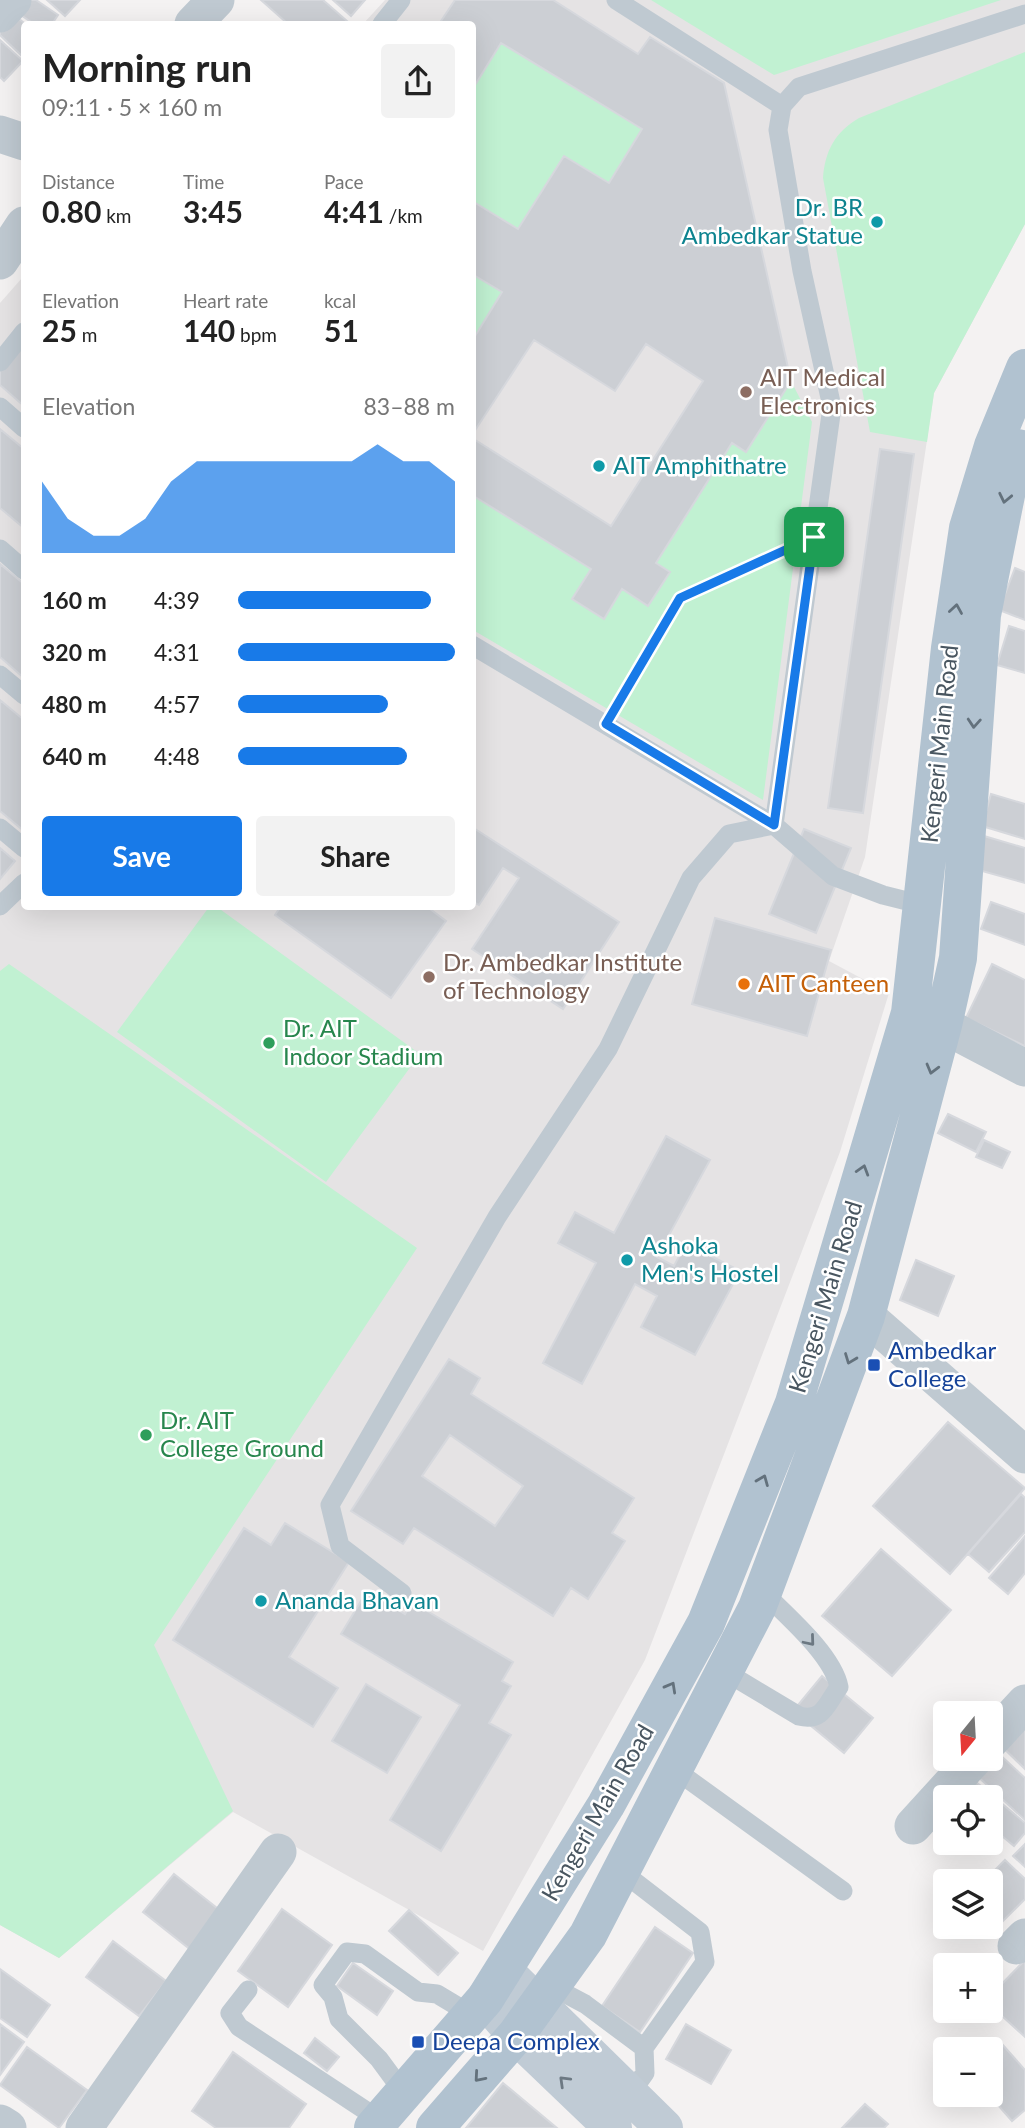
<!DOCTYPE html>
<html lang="en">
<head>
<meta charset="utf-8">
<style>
	:root { --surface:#fff; --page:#f2f2f2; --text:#222; --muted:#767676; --accent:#187ae8 }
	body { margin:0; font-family:Lato,sans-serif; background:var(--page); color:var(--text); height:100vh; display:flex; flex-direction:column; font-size:26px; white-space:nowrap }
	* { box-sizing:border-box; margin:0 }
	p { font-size:23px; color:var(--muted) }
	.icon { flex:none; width:38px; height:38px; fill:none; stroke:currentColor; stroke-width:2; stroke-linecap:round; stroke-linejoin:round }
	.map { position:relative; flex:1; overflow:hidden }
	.details { position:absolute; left:21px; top:21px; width:455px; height:889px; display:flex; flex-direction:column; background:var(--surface); border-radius:7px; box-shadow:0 7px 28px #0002 }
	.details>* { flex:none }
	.needle { width:46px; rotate:198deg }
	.tools { position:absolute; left:933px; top:1701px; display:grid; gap:14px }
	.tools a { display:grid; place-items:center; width:70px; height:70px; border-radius:7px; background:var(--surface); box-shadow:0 7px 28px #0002; font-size:35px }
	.pin { position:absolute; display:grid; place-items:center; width:60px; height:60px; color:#fff; margin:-30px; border-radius:14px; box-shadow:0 4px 10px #0006 }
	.round { display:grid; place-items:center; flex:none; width:74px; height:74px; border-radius:7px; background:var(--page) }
	.summary { display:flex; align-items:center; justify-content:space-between; height:119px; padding:0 21px }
	h1 { font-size:38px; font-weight:700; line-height:52px }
	.figures { display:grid; grid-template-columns:repeat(3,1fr); gap:10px; height:119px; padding:7px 21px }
	.figures div { display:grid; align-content:center }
	.figures b { font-size:30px; font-weight:700 }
	.figures small { font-size:19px; font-weight:400 }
	.figures p { font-size:19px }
	.chart { height:196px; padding:14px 21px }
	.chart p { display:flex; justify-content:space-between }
	.chart svg { width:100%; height:126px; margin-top:7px; fill:var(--accent); opacity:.7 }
	.button { display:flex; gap:14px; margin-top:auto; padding:14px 21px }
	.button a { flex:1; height:80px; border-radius:7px; background:var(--accent); color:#fff; font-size:28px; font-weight:700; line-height:80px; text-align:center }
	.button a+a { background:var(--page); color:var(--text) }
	ul { padding:0 21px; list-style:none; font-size:23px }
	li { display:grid; grid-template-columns:112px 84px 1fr; align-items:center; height:52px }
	li i { height:18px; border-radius:9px; background:var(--accent) }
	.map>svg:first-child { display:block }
</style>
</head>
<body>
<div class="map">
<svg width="1025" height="2128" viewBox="0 0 1025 2128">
	<rect width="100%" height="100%" fill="#f4f2f2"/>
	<path fill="#e5e3e4" d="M385,0H1025V224L934,393L865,857L829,961L889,993L840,1152L645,1660L483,1951L233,1812L59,1958L0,1925V303L22,278L24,280V906H472V24H363Z"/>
	<path fill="#c1f1d2" d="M651,0H1001L774,75Z
		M501,43L642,129L609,183L563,156L518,229L473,201L472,90Z
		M1025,52V224L934,393L927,442L870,432L823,178C825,151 835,132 859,118Z
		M473,274L502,292L473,341Z
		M791,381L812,422L763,800L473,630L472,495L591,569L572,599L622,589L648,606L670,572L656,563L732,443L746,451Z
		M209,907H217L420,1054L326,1182L117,1032Z
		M9,964L417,1248L154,1645L233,1811L59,1958L0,1925V971Z"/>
	<path fill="#cccfd4" stroke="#d6d8dd" stroke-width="2" fill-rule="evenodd" d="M19,0H36L58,15L52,24H34L12,9Z
		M47,0H80L65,16Z
		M261,0H323L347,21L344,24H288Z
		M333,0H365L351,16Z
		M455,0H553L638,54L650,37L724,83L791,381L746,452L732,443L656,563L670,572L648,606L622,589L604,619L572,599L591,569L472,495V438L611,526L703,381L646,344L615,391L534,340L472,435V341L502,292L472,274V201L518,229L564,156L609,183L642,129L501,43L472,90V24H439Z
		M8,9L25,24L24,54L22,56L0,35V18Z
		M0,40L23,61L4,81L0,77Z
		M24,338V406L0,385V367Z
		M0,429L24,449V528L0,508Z
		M880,449L914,454L863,813L828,808Z
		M0,564L24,584V678L0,657Z
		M1015,568L1025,572V620L999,610Z
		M1009,626L1025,631V673L997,665Z
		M0,700L24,720V831L0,811Z
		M991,794L1025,804V839L982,826Z
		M472,827L619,922L563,1009L472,949L519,878L503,868L479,905L472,901Z
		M804,829L851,848L816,933L769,914Z
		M984,836L1025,848V883L975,869Z
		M0,848L15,861L0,879Z
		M991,902L1025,914V945L981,929Z
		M281,906H426L446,921L391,998L275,915Z
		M715,918L831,950L807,1036L692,1004Z
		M992,964L1025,980V1046L966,1018Z
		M948,1114L986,1132L976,1152L938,1133Z
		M666,1136L710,1160L657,1257L674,1266L686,1243L740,1271L695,1355L641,1327L657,1296L635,1284L582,1384L543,1363L596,1263L558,1243L575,1212L614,1233Z
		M984,1140L1010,1152L1002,1168L976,1157Z
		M916,1260L954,1276L938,1316L900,1300Z
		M449,1359L480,1378L471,1394L634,1498L612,1533L625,1541L588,1599L571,1588L553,1616L414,1528L403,1544L351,1511ZM450,1435L523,1486L495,1526L422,1476Z
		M948,1422L1025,1488L950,1574L873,1506Z
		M1021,1494L1025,1498V1532L989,1572L968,1554Z
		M285,1523L349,1562L289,1657L338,1688L313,1727L173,1640L244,1528L271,1545Z
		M1025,1536V1573L1008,1594L989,1578Z
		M881,1549L951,1610L892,1676L822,1616Z
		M367,1591L405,1614L412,1602L513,1662L502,1681L511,1686L489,1723L511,1735L441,1851L390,1820L460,1705L341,1634Z
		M822,1676L873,1718L844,1753L793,1711Z
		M366,1684L421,1717L387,1773L332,1741Z
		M1025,1713V1769L997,1742Z
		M997,1752L1025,1778V1820L976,1775Z
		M975,1781L1025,1823V1833L1014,1846L990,1826V1797H962Z
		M1025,1844V1867L1013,1856Z
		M1005,1860L1025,1879V1899L997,1927L990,1921V1881H984Z
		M174,1874L222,1912L191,1950L143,1912Z
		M282,1909L332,1945L288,2007L238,1971Z
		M409,1910L458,1953L438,1975L389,1931Z
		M655,1927L693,1953L640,2032L602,2006Z
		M113,1941L166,1981L139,2016L86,1977Z
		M1025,1960V2037L990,2005V1996Z
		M353,1963L393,1991L377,2015L337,1986Z
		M0,1969L50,2005L27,2037L0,2018Z
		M0,2024L24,2042L0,2075Z
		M686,2024L731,2050L711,2084L666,2059Z
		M315,2038L339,2057L327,2071L304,2053Z
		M1002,2044L1025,2070V2110L1012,2121L989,2095L990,2054Z
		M27,2047L87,2090L59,2128L0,2085Z
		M233,2052L306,2104L289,2128H216L192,2111Z
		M503,2083L557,2128H466Z
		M865,2104L888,2124L884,2128H842Z"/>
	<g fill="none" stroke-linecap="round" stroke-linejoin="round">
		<path stroke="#78cfa1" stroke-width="4.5" stroke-dasharray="5 3.5" stroke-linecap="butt" d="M619,703L680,598L787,549"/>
		<path stroke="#bfc9d1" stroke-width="19" d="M616,0L782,106
			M382,24L401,0
			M0,362L24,332
			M0,407L24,428
			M0,549L24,570
			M472,645L774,825L833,876L883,895L923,905
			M0,675L24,695
			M0,828L24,848
			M0,906L24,883
			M402,1593L340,1546L330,1505L497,1217L608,1049L691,878L729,834L774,825L832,407L802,271L778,130L782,106L799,87L1025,14
			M724,1671L799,1716C823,1722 826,1705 839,1687C833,1655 786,1615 763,1592
			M674,1769L843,1891
			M621,1871L700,1932L705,1962L644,2048L645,2073L630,2094
			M551,1986L585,2004L644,2048
			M248,1990L230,2013L239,2027L380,2120
			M404,2093L379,2059L339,2019L333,1997L323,1985L347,1952L365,1954L418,1992L437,1994L472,2015"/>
		<path stroke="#bfc9d1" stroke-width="37" d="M0,14L13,0
			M193,24L216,0
			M0,134L24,142
			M0,261L24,225
			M943,1025L1025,1068
			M866,1316L1025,1455
			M990,1741L1025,1703
			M913,1826L974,1759
			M1016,1946L1025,1937
			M0,2123L8,2128
			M84,2128L278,1852"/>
		<path stroke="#c0cbd5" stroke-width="38" d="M504,1971L664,2128
			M485,1999L516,2035L613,2128"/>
		<path stroke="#b1c2d0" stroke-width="38" d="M373,2128L485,1999L606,1805L706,1623L794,1403L910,1013L950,648L968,528L993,446L1025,368
			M435,2128L516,2035L588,1935L757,1608L866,1316L943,1025L958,958L982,615L1014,455L1018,448"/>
	</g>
	<defs><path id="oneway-chevron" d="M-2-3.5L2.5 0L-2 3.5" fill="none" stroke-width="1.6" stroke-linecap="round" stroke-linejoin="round" transform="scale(1.75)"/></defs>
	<g stroke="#63717c">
		<use href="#oneway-chevron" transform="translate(1005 498) rotate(102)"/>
		<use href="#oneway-chevron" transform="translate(956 609) rotate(-81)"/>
		<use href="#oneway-chevron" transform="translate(974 723) rotate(94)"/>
		<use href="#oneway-chevron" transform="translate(932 1069) rotate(105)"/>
		<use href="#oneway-chevron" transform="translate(863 1170) rotate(-73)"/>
		<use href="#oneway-chevron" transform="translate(850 1359) rotate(111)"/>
		<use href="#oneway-chevron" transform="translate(763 1480) rotate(-68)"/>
		<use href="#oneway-chevron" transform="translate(671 1687) rotate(-61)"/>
		<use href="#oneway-chevron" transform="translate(479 2077) rotate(131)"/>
	</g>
	<use stroke="#6c7882" href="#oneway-chevron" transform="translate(810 1641) rotate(50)"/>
	<use stroke="#6d7983" href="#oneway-chevron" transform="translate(564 2081) rotate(-136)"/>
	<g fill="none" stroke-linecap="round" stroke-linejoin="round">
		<g stroke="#fff" stroke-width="14">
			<path id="route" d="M814,537L774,825L606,724L680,598Z"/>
		</g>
		<use href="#route" stroke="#187ae8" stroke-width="9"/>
	</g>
	<g fill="#0f9aa8" stroke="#fff" stroke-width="2.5">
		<circle cx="877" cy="222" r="7"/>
		<circle cx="599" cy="466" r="7"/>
		<circle cx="627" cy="1260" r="7"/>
		<circle cx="261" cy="1601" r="7"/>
	</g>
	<g fill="#8d6e63" stroke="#fff" stroke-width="2.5">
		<circle cx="746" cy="392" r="7"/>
		<circle cx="429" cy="977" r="7"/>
	</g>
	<circle fill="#e8710a" stroke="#fff" stroke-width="2.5" cx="744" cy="984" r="7"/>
	<g fill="#2e9e5b" stroke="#fff" stroke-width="2.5">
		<circle cx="269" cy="1043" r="7"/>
		<circle cx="146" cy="1435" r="7"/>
	</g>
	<g fill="#1a4fb4" stroke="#fff" stroke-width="2.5">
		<rect x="867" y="1358" width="14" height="14" rx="3.5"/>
		<rect x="411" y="2035" width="14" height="14" rx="3.5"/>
	</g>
	<g text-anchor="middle" stroke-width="5" stroke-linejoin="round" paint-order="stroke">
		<g font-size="24" fill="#0d838f" stroke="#fff" text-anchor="start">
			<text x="863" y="216" text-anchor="end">Dr. BR<tspan x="863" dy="28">Ambedkar Statue</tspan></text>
			<text x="613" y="474">AIT Amphithatre</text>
			<text x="641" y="1254">Ashoka<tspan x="641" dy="28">Men's Hostel</tspan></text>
			<text x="275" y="1609">Ananda Bhavan</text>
		</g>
		<g font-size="24" fill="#785e54" stroke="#fff" text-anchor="start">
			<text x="760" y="386">AIT Medical<tspan x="760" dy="28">Electronics</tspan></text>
			<text x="443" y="971">Dr. Ambedkar Institute<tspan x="443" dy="28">of Technology</tspan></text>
		</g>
		<g font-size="24" fill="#495660" stroke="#fff">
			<text transform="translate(940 744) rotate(-84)" y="8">Kengeri Main Road</text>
			<text transform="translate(826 1297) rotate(-73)" y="8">Kengeri Main Road</text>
			<text transform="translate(598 1813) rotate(-60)" y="8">Kengeri Main Road</text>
		</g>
		<g font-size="24" fill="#c56008" stroke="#fff" text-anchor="start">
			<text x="758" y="992">AIT Canteen</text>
		</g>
		<g font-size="24" fill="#27864d" stroke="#fff" text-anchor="start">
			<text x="283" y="1037">Dr. AIT<tspan x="283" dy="28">Indoor Stadium</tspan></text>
			<text x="160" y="1429">Dr. AIT<tspan x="160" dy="28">College Ground</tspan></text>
		</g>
		<g font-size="24" fill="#164399" stroke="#fff" text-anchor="start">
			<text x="888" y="1359">Ambedkar<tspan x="888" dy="28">College</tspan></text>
			<text x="432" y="2050">Deepa Complex</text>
		</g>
	</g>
</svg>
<div class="tools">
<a><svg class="needle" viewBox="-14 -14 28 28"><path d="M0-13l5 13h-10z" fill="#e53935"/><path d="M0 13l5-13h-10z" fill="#767676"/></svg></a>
<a><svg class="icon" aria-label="locate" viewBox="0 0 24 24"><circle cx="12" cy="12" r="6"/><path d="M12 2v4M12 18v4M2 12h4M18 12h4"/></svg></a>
<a><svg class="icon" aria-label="layers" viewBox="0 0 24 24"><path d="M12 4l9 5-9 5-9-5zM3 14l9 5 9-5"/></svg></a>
<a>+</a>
<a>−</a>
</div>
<div class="pin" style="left:814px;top:537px;background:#1e9e55"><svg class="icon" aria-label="arrive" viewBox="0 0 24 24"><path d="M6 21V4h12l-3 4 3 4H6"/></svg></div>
<section class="details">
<div class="summary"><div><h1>Morning run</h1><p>09:11 · 5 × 160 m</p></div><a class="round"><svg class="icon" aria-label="share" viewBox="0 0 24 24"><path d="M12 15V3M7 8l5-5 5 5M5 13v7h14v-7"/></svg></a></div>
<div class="figures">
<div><p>Distance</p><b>0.80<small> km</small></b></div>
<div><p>Time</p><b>3:45</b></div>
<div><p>Pace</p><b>4:41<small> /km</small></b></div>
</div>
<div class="figures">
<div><p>Elevation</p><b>25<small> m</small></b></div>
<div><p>Heart rate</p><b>140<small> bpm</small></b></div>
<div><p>kcal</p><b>51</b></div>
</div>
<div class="chart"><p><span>Elevation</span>83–88 m</p>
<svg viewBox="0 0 160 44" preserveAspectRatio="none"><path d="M0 44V19L10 32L20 38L30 38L40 32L50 19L60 12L70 12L80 12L90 12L100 12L110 12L120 12L130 6L140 12L150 12L160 19V44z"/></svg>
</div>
<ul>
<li><b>160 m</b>4:39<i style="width:89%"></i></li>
<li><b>320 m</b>4:31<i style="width:100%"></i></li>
<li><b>480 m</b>4:57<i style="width:69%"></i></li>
<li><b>640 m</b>4:48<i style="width:78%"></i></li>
</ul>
<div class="button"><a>Save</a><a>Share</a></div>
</section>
</div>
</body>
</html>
